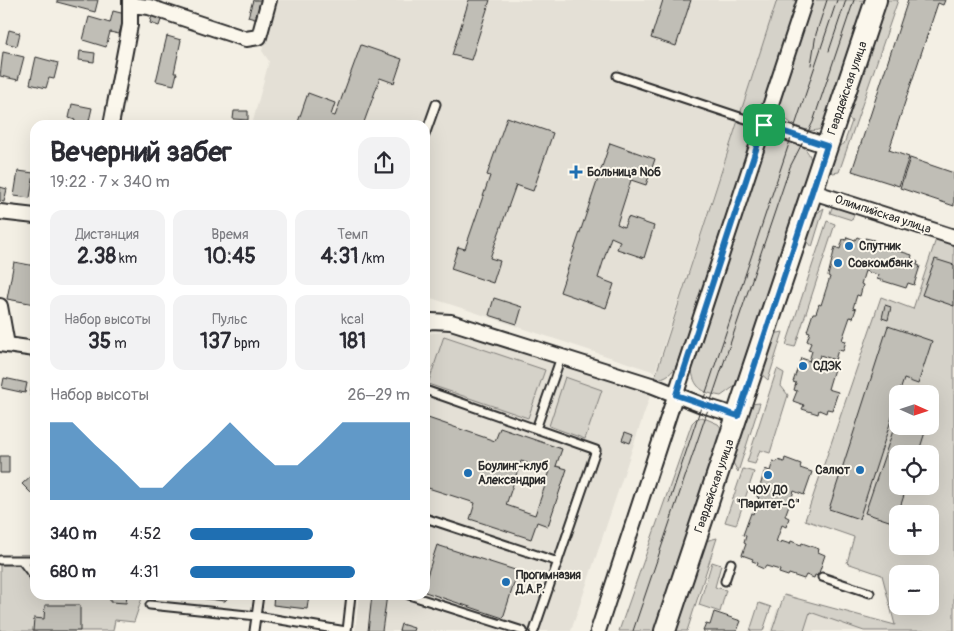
<!DOCTYPE html>
<html lang="ru">
<head>
<meta charset="utf-8">
<style>
	:root { --surface:#fff; --page:#f2f2f3; --text:#2b2b33; --muted:#7c7c81; --accent:#1f6fb2 }
	body { margin:0; font-family:Pangolin,sans-serif; background:var(--page); color:var(--text); height:100vh; display:flex; flex-direction:column; font-size:19px; white-space:nowrap }
	* { box-sizing:border-box; margin:0 }
	p { font-size:16px; color:var(--muted) }
	.icon { flex:none; width:28px; height:28px; fill:none; stroke:currentColor; stroke-width:2; stroke-linecap:round; stroke-linejoin:round }
	.map { position:relative; flex:1; overflow:hidden }
	.details { position:absolute; left:30px; top:120px; width:400px; height:480px; display:flex; flex-direction:column; background:var(--surface); border-radius:15px; box-shadow:0 5px 20px #0002 }
	.details>* { flex:none }
	.needle { width:32px; rotate:93deg }
	.buttons { position:absolute; left:889px; top:385px; display:grid; gap:10px }
	.buttons a { display:grid; place-items:center; width:50px; height:50px; border-radius:10px; background:var(--surface); box-shadow:0 5px 20px #0002; font-size:25px }
	.pin { position:absolute; display:grid; place-items:center; width:42px; height:42px; color:#fff; margin:-21px; border-radius:10px; box-shadow:0 2px 8px #0006 }
	.round { display:grid; place-items:center; flex:none; width:52px; height:52px; border-radius:15px; background:var(--page) }
	.head { display:flex; align-items:center; justify-content:space-between; height:85px; padding:0 20px }
	h1 { font-size:28px; font-weight:700; line-height:38px }
	.figures { display:grid; grid-template-columns:repeat(3,1fr); gap:8px; height:85px; padding:5px 20px }
	.figures div { display:grid; align-content:center; border-radius:12px; background:var(--page); text-align:center }
	.figures b { font-size:21px; font-weight:700 }
	.figures small { font-size:14px; font-weight:400 }
	.figures p { font-size:14px }
	.chart { height:140px; padding:10px 20px }
	.chart p { display:flex; justify-content:space-between }
	.chart svg { width:100%; height:90px; margin-top:5px; fill:var(--accent); opacity:.7 }
	ul { padding:0 20px; list-style:none; font-size:16px }
	li { display:grid; grid-template-columns:80px 60px 1fr; align-items:center; height:38px }
	li i { height:12px; border-radius:6px; background:var(--accent) }
	.map>svg:first-child { display:block }
</style>
</head>
<body>
<div class="map">
<svg width="954" height="631" viewBox="0 0 954 631">
	<rect width="100%" height="100%" fill="#f3efe4"/>
	<filter id="ink" filterUnits="userSpaceOnUse"><feTurbulence type="fractalNoise" baseFrequency=".02" numOctaves="2"/><feDisplacementMap in="SourceGraphic" scale="10" xChannelSelector="R" yChannelSelector="G"/><feConvolveMatrix kernelMatrix="1 2 1 2 8 2 1 2 1" color-interpolation-filters="sRGB"/></filter>
	<g filter="url(#ink)">
		<path fill="#e4e0d6" d="M276,0H777L655,372L425,296V125H252L269,61L262,51Z
			M451,331L646,391L650,396L571,631H355L359,595H425V334Z
			M808,601L901,631H770L777,609L795,613Z"/>
		<path fill="#d5d2c9" stroke="#807e7a" fill-rule="evenodd" d="M777,0H797L678,361C673,374 667,377 654,380Z
			M811,0H868L826,124C826,125 821,129 820,129C809,135 787,123 781,114C778,109 779,104 779,98Z
			M886,0H898L839,172L833,173L828,168L836,147L844,144L852,121L846,117Z
			M775,134C795,142 811,144 812,168L742,381L721,396C696,392 692,383 691,359L761,149L768,139Z
			M833,205L855,212L852,220L830,213Z
			M824,208L812,247L805,238L813,216Z
			M827,221L835,224L795,347L786,345Z
			M936,239L954,244V631H864L810,612L804,631H772L784,595L895,625L882,575L847,563L854,537L805,520L881,297L913,309ZM898,394H930V426H898ZM898,454H930V486H898ZM898,514H930V546H898ZM898,574H930V606H898Z
			M783,332L768,380L760,373L773,334Z
			M444,336L545,370L528,418L428,384Z
			M777,369L784,373L781,386L788,395L770,453L760,450L755,464L747,462Z
			M565,377L602,390L585,439L549,426Z
			M760,403L738,472L731,459L750,404Z
			M702,417L718,424L723,430L660,631H619L692,423L696,419Z
			M743,469L754,472L736,525L725,522Z
			M717,538L687,631H675L705,541Z
			M712,562L721,565L715,587L726,590L720,612L699,605Z
			M0,564L35,566V595H143L134,622L115,620L113,631H0Z
			M759,603L771,607L763,631H750Z"/>
		<path fill="#c0beb6" stroke="#2b2b2b" fill-rule="evenodd" d="M57,0H98L95,12L57,2Z
			M253,0H263L258,20L248,17Z
			M469,0H490L471,60L452,55Z
			M663,0H691L676,46L651,38Z
			M908,0H945L943,5L938,3L889,150L909,157L899,186L852,171Z
			M113,11L125,14L119,34L110,32L106,47L83,40L89,17L110,23Z
			M152,15L162,17L159,26L150,23Z
			M9,30L20,33L17,46L6,43Z
			M167,36L181,40L174,73H177L174,85L156,81Z
			M361,45L402,59L394,83L380,78L363,125H297L308,93L335,103L331,115L335,116Z
			M80,51L95,53L94,62L79,60Z
			M3,52L24,57L18,80L0,76Z
			M36,57L58,63L54,79L49,78L46,88L30,84Z
			M72,104L92,108L88,125H74L75,120L69,118Z
			M234,111H248V120L233,119Z
			M507,117L553,133L533,191L516,185L490,258L500,261L493,283L451,269L458,247L465,249L490,176L487,175Z
			M610,143L655,159L646,185L631,180L617,224L624,227L628,217L654,226L644,258L617,249L620,241L611,237L598,278L614,284L606,308L560,292Z
			M910,158L954,173V206L900,188Z
			M18,171L34,173L30,198L14,196Z
			M0,187L7,189L4,202L0,201Z
			M847,237L855,240L857,237L864,240L865,238L874,240L873,244L886,248L888,245L896,248V250L912,255L911,259L918,262L917,265L920,266L914,285L908,283L906,288L877,279L878,275L865,271L861,284L863,285L860,296L857,295L853,308L856,309L853,318L850,317L842,340L846,341L843,351L838,350L835,360L820,355L817,364L809,361L812,351L808,350L811,343L807,341L810,332L807,331L813,313H816L819,304L821,305L830,277L828,276L835,247L840,249L843,239L846,240Z
			M935,259L954,265V306L922,295Z
			M14,262L35,266V304L7,299Z
			M494,298L522,307L517,324L489,315Z
			M885,305L891,307L888,320L882,318Z
			M888,326L932,341L918,384L904,379L899,394H898V399L859,519L829,509Z
			M801,358L834,369L828,389L838,392L832,410L827,409L826,413L819,410L818,414L802,409L804,405L793,401L797,391L794,390L796,383L793,382Z
			M4,378L27,383L25,393L2,388Z
			M32,384L35,385V397L30,396Z
			M898,416V426H927L918,454H898V486H907L895,523L865,513Z
			M425,417L495,441L500,428L562,449L556,466L567,469L548,526L537,522L531,539L470,519L475,503L425,487ZM521,461L550,471L535,515L506,505Z
			M625,432L633,435L630,443L622,440Z
			M0,456H9V473H0Z
			M785,458L801,464L800,468L812,472L804,495L794,491L785,516L789,518L786,527L782,525L776,542L780,543L781,541L790,544L791,541L801,545L802,543L819,549L818,552L825,555L818,576L815,575L814,578L806,575L804,579L789,574L788,576L779,573L780,570L766,566L764,569L757,566L758,563L752,561L753,559L742,555L746,544L744,543L746,536L743,535L751,513L753,514L759,497H757L765,469L770,471L773,461L777,462L778,460L784,462Z
			M35,472V497L22,484Z
			M437,545L518,571L503,618L425,592V582Z
			M110,595H127L126,603L110,602Z
			M174,595H230L225,601Z
			M274,595H309L307,609L273,605Z
			M372,595H387L382,631H368Z
			M45,605H80V631H33L34,618L44,619Z
			M714,612L741,621L737,631H703L706,624L710,625Z
			M401,624L414,628L413,631H399Z"/>
		<g fill="none" stroke-linecap="round" stroke-linejoin="round">
			<g stroke="#2b2b2b" stroke-width="11">
				<path id="lane" d="M617,76L764,125
					M425,135L436,104
					M425,390L596,450L534,631
					M536,429L561,357
					M425,518L558,562
					M0,560H35
					M22,561L35,578
					M822,577L870,593
					M725,581L731,563
					M409,595L523,631
					M150,605L257,616L346,631
					M254,631L259,595
					M347,631L351,595"/>
			</g>
			<g stroke="#2b2b2b" stroke-width="18">
				<path id="street" d="M130,5L149,7L246,39L259,37L269,0
					M111,125L130,25V0
					M764,125L827,146
					M813,192L954,237
					M0,212L35,216
					M0,306L7,345
					M425,323L431,321L451,322L651,385L702,405L738,416
					M0,344L35,349
					M598,631L805,0"/>
			</g>
			<g stroke="#2b2b2b" stroke-width="24">
				<path id="secondary" d="M665,631L876,0"/>
			</g>
			<use href="#lane" stroke="#fbf7ec" stroke-width="7"/>
			<use href="#street" stroke="#fbf7ec" stroke-width="14"/>
			<use href="#secondary" stroke="#fbf7ec" stroke-width="20"/>
			<path stroke="#2b2b2b" stroke-width="1" d="M829,51L846,0
				M811,65L816,34L827,0
				M669,503L837,0
				M633,631L790,167L813,122L854,0"/>
		</g>
	</g>
	<g fill="none" stroke-linecap="round" stroke-linejoin="round" filter="url(#ink)">
		<g stroke="#fff" stroke-width="10">
			<path id="route" d="M764,125L827,146L738,416L676,395Z"/>
		</g>
		<use href="#route" stroke="#1f6fb2" stroke-width="6"/>
	</g>
	<g fill="#1f6fb2" stroke="#fbf7ec" stroke-width="2">
		<path d="M573.5 164.5h5v5h5v5h-5v5h-5v-5h-5v-5h5z"/>
		<circle cx="849" cy="246" r="5"/>
		<circle cx="838" cy="263" r="5"/>
		<circle cx="803" cy="366" r="5"/>
		<circle cx="860" cy="470" r="5"/>
		<circle cx="468" cy="473" r="5"/>
		<circle cx="768" cy="475" r="5"/>
		<circle cx="506" cy="582" r="5"/>
	</g>
	<g text-anchor="middle" stroke-width="4" stroke-linejoin="round" paint-order="stroke">
		<g font-size="12" fill="#2b2b2b" stroke="#fbf7ec">
			<text transform="translate(847 88) rotate(-71)" y="4">Гвардейская улица</text>
			<text transform="translate(883 214) rotate(18)" y="4">Олимпийская улица</text>
			<text transform="translate(714 486) rotate(-71)" y="4">Гвардейская улица</text>
		</g>
		<g font-size="12" font-weight="bold" fill="#2b2b2b" stroke="#fbf7ec" text-anchor="start">
			<text x="587" y="176">Больница №6</text>
			<text x="859" y="250">Спутник</text>
			<text x="848" y="267">Совкомбанк</text>
			<text x="813" y="370">СДЭК</text>
			<text x="478" y="470">Боулинг-клуб<tspan x="478" dy="14">Александрия</tspan></text>
			<text x="850" y="474" text-anchor="end">Салют</text>
			<text x="768" y="494" text-anchor="middle">ЧОУ ДО<tspan x="768" dy="14">"Паритет-С"</tspan></text>
			<text x="516" y="579">Прогимназия<tspan x="516" dy="14">Д.А.Р.</tspan></text>
		</g>
	</g>
</svg>
<div class="buttons">
<a><svg class="needle" viewBox="-14 -14 28 28"><path d="M0-13l5 13h-10z" fill="#e53935"/><path d="M0 13l5-13h-10z" fill="#7c7c81"/></svg></a>
<a><svg class="icon" aria-label="locate" viewBox="0 0 24 24"><circle cx="12" cy="12" r="6"/><path d="M12 2v4M12 18v4M2 12h4M18 12h4"/></svg></a>
<a>+</a>
<a>−</a>
</div>
<div class="pin" style="left:764px;top:125px;background:#1e9e55"><svg class="icon" aria-label="arrive" viewBox="0 0 24 24"><path d="M6 21V4h12l-3 4 3 4H6"/></svg></div>
<section class="details">
<div class="head"><div><h1>Вечерний забег</h1><p>19:22 · 7 × 340 m</p></div><a class="round"><svg class="icon" aria-label="share" viewBox="0 0 24 24"><path d="M12 15V3M7 8l5-5 5 5M5 13v7h14v-7"/></svg></a></div>
<div class="figures">
<div><p>Дистанция</p><b>2.38<small> km</small></b></div>
<div><p>Время</p><b>10:45</b></div>
<div><p>Темп</p><b>4:31<small> /km</small></b></div>
</div>
<div class="figures">
<div><p>Набор высоты</p><b>35<small> m</small></b></div>
<div><p>Пульс</p><b>137<small> bpm</small></b></div>
<div><p>kcal</p><b>181</b></div>
</div>
<div class="chart"><p><span>Набор высоты</span>26–29 m</p>
<svg viewBox="0 0 160 44" preserveAspectRatio="none"><path d="M0 44V6L10 6L20 17L30 27L40 38L50 38L60 27L70 17L80 6L90 17L100 27L110 27L120 17L130 6L140 6L150 6L160 6V44z"/></svg>
</div>
<ul>
<li><b>340 m</b>4:52<i style="width:56%"></i></li>
<li><b>680 m</b>4:31<i style="width:75%"></i></li>
</ul>
</section>
</div>
</body>
</html>
